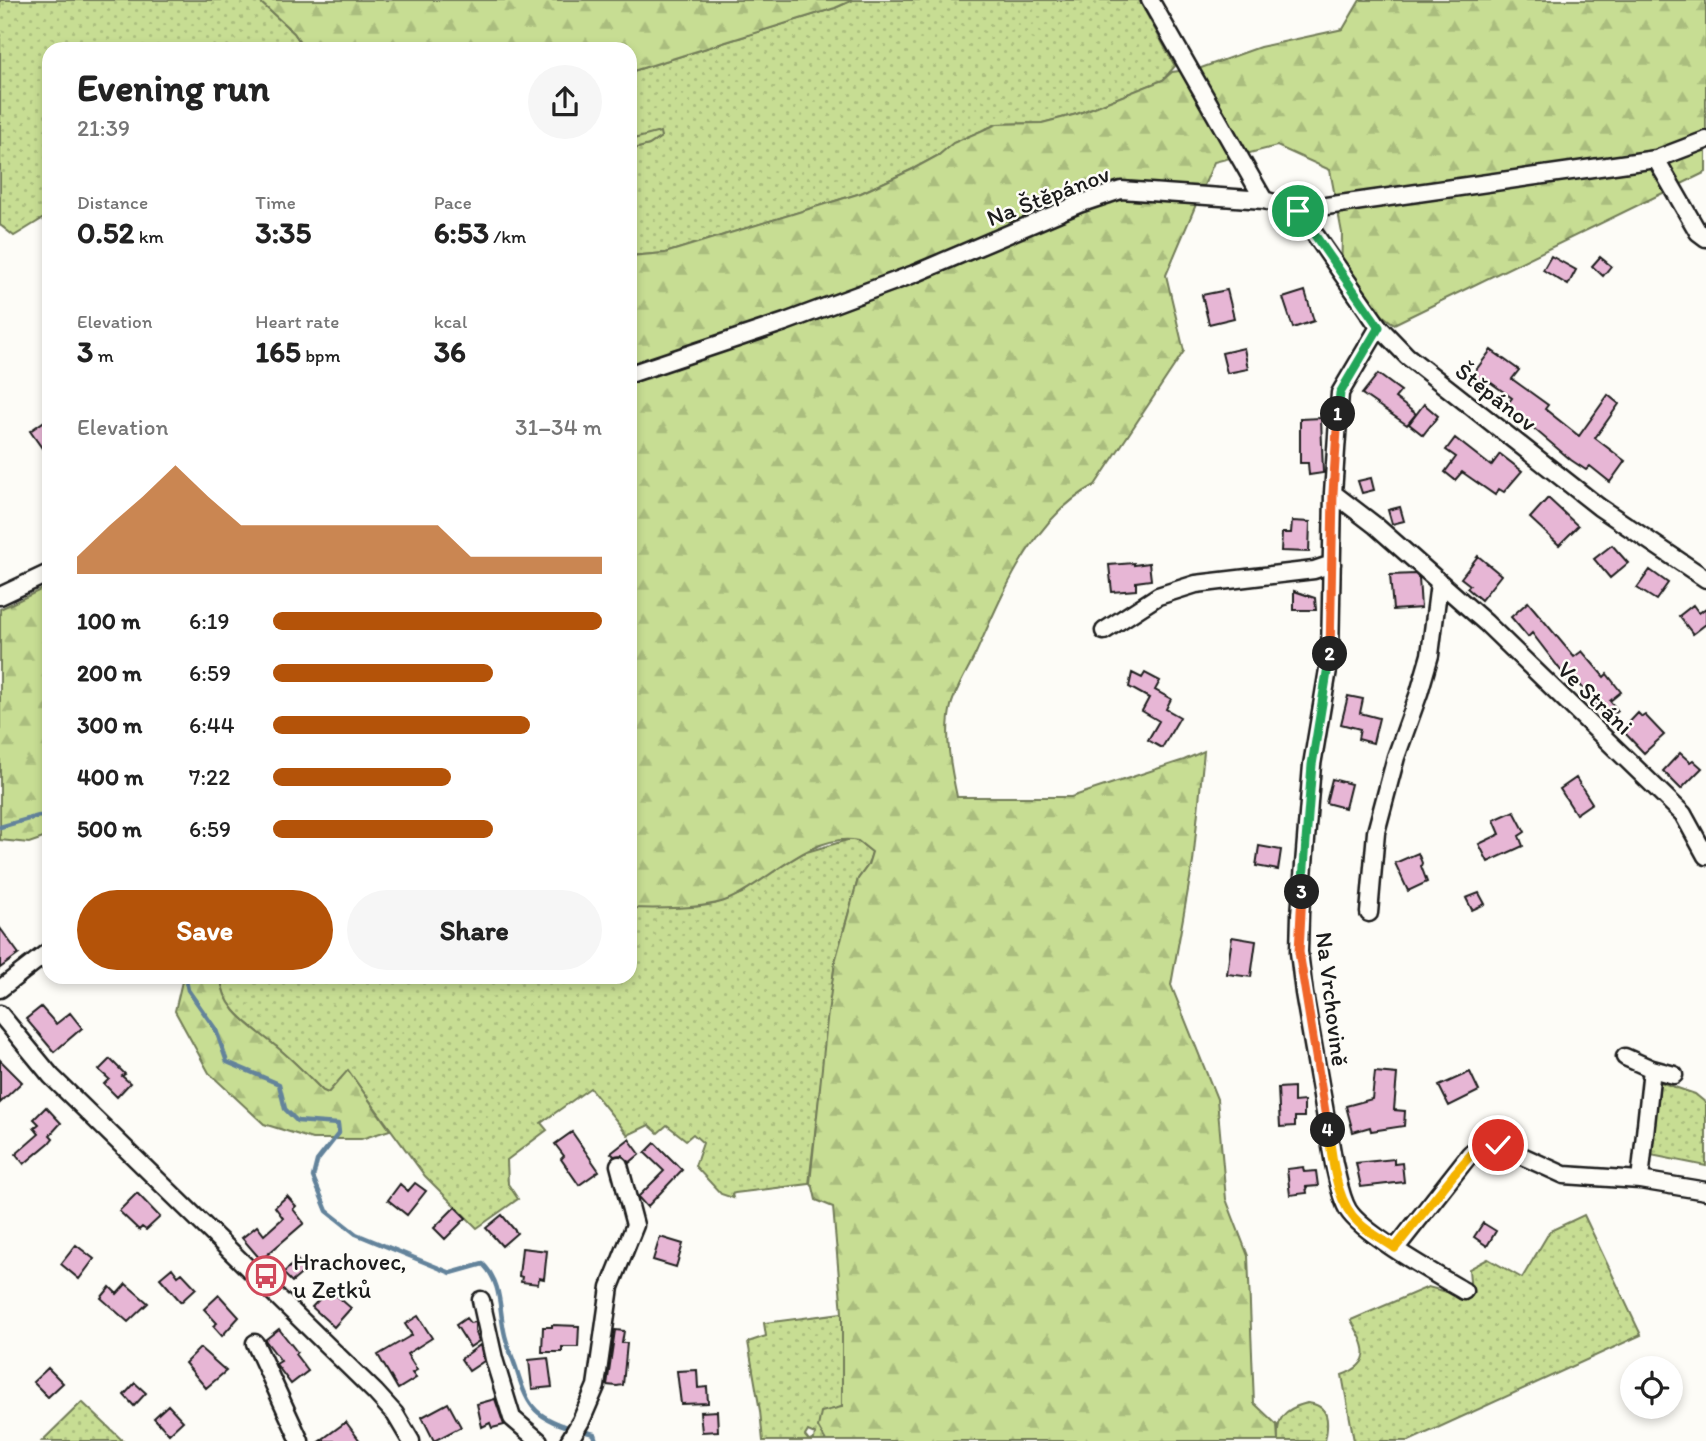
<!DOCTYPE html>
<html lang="en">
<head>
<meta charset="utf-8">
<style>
	:root { --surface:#fff; --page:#f6f6f6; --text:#222; --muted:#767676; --accent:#b45309 }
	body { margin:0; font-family:Itim,sans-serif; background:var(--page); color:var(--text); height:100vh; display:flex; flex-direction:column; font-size:26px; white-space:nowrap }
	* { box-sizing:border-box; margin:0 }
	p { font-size:23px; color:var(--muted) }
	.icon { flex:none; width:38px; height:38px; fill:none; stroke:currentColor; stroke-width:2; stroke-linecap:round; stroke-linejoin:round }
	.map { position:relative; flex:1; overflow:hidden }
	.panel { position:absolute; left:42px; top:42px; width:595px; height:942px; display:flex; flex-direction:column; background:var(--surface); border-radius:21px; box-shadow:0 4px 10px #0003 }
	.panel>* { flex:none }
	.buttons { position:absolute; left:1620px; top:1356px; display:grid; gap:14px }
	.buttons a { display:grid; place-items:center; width:63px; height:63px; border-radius:50%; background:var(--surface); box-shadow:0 4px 10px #0003; font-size:35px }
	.pin { position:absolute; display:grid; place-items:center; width:60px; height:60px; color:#fff; margin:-30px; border:4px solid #fff; border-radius:50%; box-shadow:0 2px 7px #0007 }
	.km { position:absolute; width:35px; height:35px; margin:-18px; border-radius:50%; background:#222; color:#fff; font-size:19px; line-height:35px; text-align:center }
	.round { display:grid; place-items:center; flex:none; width:74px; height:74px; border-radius:37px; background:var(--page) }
	.summary { display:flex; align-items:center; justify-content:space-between; height:119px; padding:0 35px }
	h1 { font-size:38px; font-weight:700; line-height:52px }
	.figures { display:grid; grid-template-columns:repeat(3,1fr); gap:10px; height:119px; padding:7px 35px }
	.figures div { display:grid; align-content:center }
	.figures b { font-size:30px; font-weight:700 }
	.figures small { font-size:19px; font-weight:400 }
	.figures p { font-size:19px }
	.chart { height:196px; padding:14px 35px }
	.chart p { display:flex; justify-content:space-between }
	.chart svg { width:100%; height:126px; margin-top:7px; fill:var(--accent); opacity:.7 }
	.primary-button { display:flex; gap:14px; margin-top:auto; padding:14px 35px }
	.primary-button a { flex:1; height:80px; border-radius:42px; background:var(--accent); color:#fff; font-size:28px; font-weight:700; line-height:80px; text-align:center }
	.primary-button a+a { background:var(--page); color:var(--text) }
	ul { padding:0 35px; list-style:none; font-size:23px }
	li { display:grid; grid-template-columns:112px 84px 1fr; align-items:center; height:52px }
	li i { height:18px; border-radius:9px; background:var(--accent) }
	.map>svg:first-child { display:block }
</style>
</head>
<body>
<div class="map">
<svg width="1706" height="1441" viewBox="0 0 1706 1441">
	<defs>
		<pattern id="grass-dots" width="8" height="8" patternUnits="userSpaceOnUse" patternTransform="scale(1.75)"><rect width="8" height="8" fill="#c7dd93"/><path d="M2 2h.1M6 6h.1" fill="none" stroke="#aabd7e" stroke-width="1.8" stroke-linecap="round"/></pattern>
		<pattern id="forest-firs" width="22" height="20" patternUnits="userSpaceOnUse" patternTransform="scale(1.75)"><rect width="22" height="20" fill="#c7dd93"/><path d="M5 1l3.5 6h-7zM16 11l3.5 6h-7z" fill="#aabd7e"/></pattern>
	</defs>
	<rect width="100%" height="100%" fill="#fdfcf7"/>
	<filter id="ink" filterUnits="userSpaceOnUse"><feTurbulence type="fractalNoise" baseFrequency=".0143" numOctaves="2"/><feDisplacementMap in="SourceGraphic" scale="14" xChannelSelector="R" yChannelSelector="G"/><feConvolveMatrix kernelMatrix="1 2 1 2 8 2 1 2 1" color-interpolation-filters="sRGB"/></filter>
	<g filter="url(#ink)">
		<path fill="url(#grass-dots)" stroke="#727c58" stroke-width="2" d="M0,0H258L294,33L305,49H49V225L42,219L14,236L0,225Z
			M853,0H1139L1175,66L1163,80L1077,114L1042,123L997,124L953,143L939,155L913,169L861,193L665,253L630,256V150L649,145L661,137L659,133L630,140V72L835,8Z
			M851,839L858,841L872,852L868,865L858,879L835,962L809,1184L735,1193L732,1194L733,1198L721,1194L695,1166L703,1143L693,1134L686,1140L667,1125L658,1133L649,1125L628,1135L590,1088L541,1123L547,1130L507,1160L508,1184L518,1199L477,1228L425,1176L348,1071L328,1093L323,1091C308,1076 294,1061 278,1048C255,1028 222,1011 221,977L630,976V908L714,904L742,893L771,871L803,853Z
			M1660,1082L1695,1094L1706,1103V1166L1651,1155Z
			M1584,1215L1641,1335L1409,1441H1354L1342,1375C1376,1362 1365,1345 1351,1320L1428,1287L1451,1293H1471L1469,1269L1488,1259L1522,1278L1550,1231Z
			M842,1313V1407L821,1413L826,1441H810L814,1439L815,1434L808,1431L805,1436L809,1441H763L760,1411L748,1342L766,1336L764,1323Z
			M82,1402L123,1441H42Z
			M1307,1403C1330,1405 1329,1422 1325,1441H1278C1276,1418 1284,1409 1307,1403Z"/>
		<path fill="url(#forest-firs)" stroke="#727c58" stroke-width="2" d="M258,0H853L835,8L630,72V49H305L294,33Z
			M1360,0H1706V172L1394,324L1341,284L1342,233L1330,170L1277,146L1214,162L1166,275L1184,351L1095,485C1032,519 1004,591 976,653C968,670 956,688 951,706C944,734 951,769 957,797H1071L1184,760L1204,751L1193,862L1171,985L1217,1099L1226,1199L1248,1256L1254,1403L1277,1425L1278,1441H826L818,1427L821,1412L842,1407V1313L833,1207L816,1200L813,1187L810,1183L827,1020L835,962L858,879L868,865L872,852L858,841C812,831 765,885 727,900C705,909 655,909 630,908V256L665,253L861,193L913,169L939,155L953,143L997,124L1042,123L1077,114L1163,80L1172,72L1201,68L1260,47L1343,29Z
			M660,132L661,137L649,145L630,150V140Z
			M49,586V836L29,843L0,840V609Z
			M183,977H221C222,1011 255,1028 278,1048C294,1061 308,1076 323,1091L328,1093L348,1070L390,1130L361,1139H312L264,1124L209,1073L175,1011Z"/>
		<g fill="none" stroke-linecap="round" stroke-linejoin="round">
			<path stroke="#63839b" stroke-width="4.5" d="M0,827L39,816L49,818
				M185,976L188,990L216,1030L227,1062L279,1084L285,1109L297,1121L338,1124L339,1133L317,1161L313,1177L327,1211L356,1234L451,1273L483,1264C502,1283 499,1308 504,1331C506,1343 512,1356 516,1368C527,1403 532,1417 571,1428
				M579,1430L594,1434L596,1441"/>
		</g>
		<path fill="#e7b6d5" stroke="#1c1c1c" stroke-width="2" d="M1551,256L1576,270L1568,285L1543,270Z
			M1600,257L1611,266L1603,276L1592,266Z
			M1227,290L1234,318L1209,324L1202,295Z
			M1305,291L1314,321L1293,328L1283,298Z
			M1244,348L1248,369L1227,373L1222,353Z
			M1491,350L1519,370L1512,379L1548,405L1545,409L1579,436L1608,395L1619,404L1595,438L1625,461L1610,482L1590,466L1586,470L1571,460L1532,427L1530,429L1515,417L1517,414L1506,406L1512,398L1487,380L1482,387L1470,378Z
			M1378,374L1401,391L1395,398L1416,414L1407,425L1362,394Z
			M1424,404L1438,416L1423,435L1409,424Z
			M49,418V458L30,431Z
			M1321,418L1323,473L1309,475L1308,463H1300V419Z
			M1455,438L1491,466L1500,454L1522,471L1504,492L1499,489L1495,495L1462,472L1455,480L1445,472L1456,457L1446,450Z
			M1371,478L1374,490L1362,493L1358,481Z
			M1548,498L1578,526L1559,545L1530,518Z
			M1400,507L1404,521L1392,524L1388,510Z
			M1292,521L1310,522L1309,552L1281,551L1282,533H1291Z
			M1612,545L1628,563L1610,578L1594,559Z
			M1478,556L1501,575L1481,600L1467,588L1470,585L1461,578Z
			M1134,563V565L1149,563L1151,580L1136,582V590L1112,592L1109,565Z
			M1650,570L1668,583L1656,600L1637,588Z
			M1415,574L1419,578L1421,608L1393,610L1390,575Z
			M1294,591L1315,598L1316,610H1294Z
			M1528,602L1574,657L1582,651L1604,677L1607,674L1621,692L1610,701L1618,711L1607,719L1574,677L1569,681L1532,633L1528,637L1511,617Z
			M1693,605L1699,613L1706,608V624L1693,634L1679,616Z
			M1132,673L1142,678L1145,673L1160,681L1155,690L1171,699L1166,709L1180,717L1162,748L1148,740L1159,721L1142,711L1149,698L1129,687Z
			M1348,696L1363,699L1360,713L1379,718L1373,743L1358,739L1360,729L1341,724Z
			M1638,713L1642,717L1645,715L1664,735L1644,753L1622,730Z
			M1680,753L1690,762L1693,760L1702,768L1681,789L1663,771Z
			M1576,778L1592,803L1576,814L1560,789Z
			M1332,779L1351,784L1345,808L1326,803Z
			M1514,811L1525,832L1519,836L1523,846L1488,862L1479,844L1500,834L1494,820Z
			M1259,846L1281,850L1278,870L1256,866Z
			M1418,853L1422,863L1421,866L1427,882L1408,891L1395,863Z
			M1479,893L1485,904L1472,910L1466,898Z
			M0,928L19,954L0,968Z
			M1232,937L1256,941L1251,977L1227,974Z
			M41,1007L56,1024L70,1013L82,1028L54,1052L26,1019Z
			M110,1059L125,1074L122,1076L130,1083L117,1097L104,1084L109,1079L99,1070Z
			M0,1060L22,1082L0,1103Z
			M1375,1072L1397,1074L1394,1110L1405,1111L1404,1126L1371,1131L1370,1127L1353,1132L1346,1106L1372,1099Z
			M1470,1072L1479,1091L1449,1106L1439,1086Z
			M1294,1087V1102L1304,1101V1117H1295V1126L1280,1127L1278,1088Z
			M46,1107L61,1123L50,1135L53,1138L49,1143L24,1164L16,1154L39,1134L34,1128L39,1124L34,1119Z
			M572,1132L599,1171L579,1185L561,1159L564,1156L555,1144Z
			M629,1139L640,1154L629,1163L622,1155L614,1156L611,1153Z
			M655,1143L682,1170L647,1207L638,1197L664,1171L645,1153Z
			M1394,1159V1164L1402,1163L1404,1182L1361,1187L1356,1163Z
			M1303,1167L1304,1172L1316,1171L1318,1186L1306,1187L1307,1193L1290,1195L1287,1169Z
			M415,1183L426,1191L407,1215L388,1200L400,1184L408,1191Z
			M137,1193L160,1217L146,1230L142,1227L139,1230L119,1211Z
			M287,1196L296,1206L293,1209L304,1223L261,1260L242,1238L257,1226L264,1235L283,1218L275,1207Z
			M455,1207L466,1218L445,1239L434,1228Z
			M502,1215L517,1233L502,1246L486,1228Z
			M1483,1223L1496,1231L1487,1246L1474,1237Z
			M660,1237L683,1244L676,1267L653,1260Z
			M76,1245L94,1259L79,1279L61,1264Z
			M522,1248L547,1251L544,1279L539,1278L538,1284L521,1282L522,1277L519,1276Z
			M297,1260L306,1270L292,1282L283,1273Z
			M172,1268L178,1276L182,1273L196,1288L181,1302L160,1278Z
			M126,1284L148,1303L128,1322L101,1298L110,1287L117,1294Z
			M329,1289L351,1308L334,1327L312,1307Z
			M219,1295L239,1317L222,1336L213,1326L217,1323L204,1309Z
			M418,1316L432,1338L407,1354L417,1370L412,1373L416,1378L398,1389L378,1355L412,1335L405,1324Z
			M466,1318L470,1323L475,1322V1330L479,1341L470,1347L456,1325Z
			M552,1325L579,1326L578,1347H562V1352H542L543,1327H552Z
			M279,1329L297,1352L295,1354L308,1371L291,1384L276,1364L281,1361L265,1340Z
			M615,1330L624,1331L622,1343H627L623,1385L617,1386L607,1385Z
			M480,1345L484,1361L469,1371L461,1359Z
			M200,1348L226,1371L206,1388L185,1363Z
			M548,1358L552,1387L532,1389L529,1360Z
			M48,1368L63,1383L48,1397L33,1382Z
			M697,1370L698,1388L707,1387L708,1403L681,1404L677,1371Z
			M135,1383L146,1393L134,1406L124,1395Z
			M495,1399L504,1425L492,1428L490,1423L482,1427L477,1404Z
			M448,1403L461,1427L434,1441L422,1417Z
			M168,1405L183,1421L169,1434L154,1418Z
			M717,1411L718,1431L702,1432L700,1412Z
			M346,1422L360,1441H320Z"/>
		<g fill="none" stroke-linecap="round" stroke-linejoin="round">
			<g stroke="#1c1c1c" stroke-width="21">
				<path id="minor" d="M1150,0L1264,200
					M1656,159L1698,232L1706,238
					M1298,210L1379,327L1407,356L1599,507L1706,579
					M1379,327L1340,393L1333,493L1330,658L1312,765L1300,914L1299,952L1304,993L1334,1164C1338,1179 1340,1196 1348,1210C1363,1234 1437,1275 1464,1291
					M630,374L785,322L914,274L1079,204L1121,190L1264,200L1298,210L1656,159L1706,140
					M1333,493L1376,526L1486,623L1683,814L1706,856
					M0,596L49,573
					M1104,631L1158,596L1196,584L1314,570L1332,564
					M1369,913L1376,832L1396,757L1419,693L1430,655L1439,583
					M0,989L49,951
					M0,1014L51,1076L375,1392L395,1414L411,1441
					M1625,1057L1652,1069L1674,1075
					M1640,1180L1652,1069
					M1396,1248L1470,1154C1479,1146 1486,1145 1498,1145L1564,1175L1640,1180L1706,1191
					M481,1300L494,1359L512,1418L539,1441
					M255,1343L300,1441
					M569,1441L581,1421L596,1386L610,1287L635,1225L619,1165"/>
			</g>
			<use href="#minor" stroke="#fdfcf7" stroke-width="16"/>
		</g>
	</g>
	<g fill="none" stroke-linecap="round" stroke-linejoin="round" filter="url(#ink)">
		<g stroke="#fff" stroke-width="14">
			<path id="split-1" d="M1298,211L1379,327L1340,393L1338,414"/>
		</g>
		<g stroke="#fff" stroke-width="14">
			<path id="split-2" d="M1330,654L1333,493L1338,414"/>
		</g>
		<g stroke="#fff" stroke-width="14">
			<path id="split-3" d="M1302,892L1312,765L1330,654"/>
		</g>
		<g stroke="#fff" stroke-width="14">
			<path id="split-4" d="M1302,892L1299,952L1328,1130"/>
		</g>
		<g stroke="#fff" stroke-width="14">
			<path id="split-5" d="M1328,1130C1333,1159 1335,1202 1359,1223C1369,1233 1384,1240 1395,1248L1455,1173"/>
		</g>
		<g stroke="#fff" stroke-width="14">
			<path id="split-6" d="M1455,1173L1476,1149L1498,1145"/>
		</g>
		<use href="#split-1" stroke="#22a559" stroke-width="9"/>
		<use href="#split-2" stroke="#f0652b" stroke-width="9"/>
		<use href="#split-3" stroke="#22a559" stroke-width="9"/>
		<use href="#split-4" stroke="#f0652b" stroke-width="9"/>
		<use href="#split-5" stroke="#f5b400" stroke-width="9"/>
		<use href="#split-6" stroke="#f5b400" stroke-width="9"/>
	</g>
	<defs>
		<g id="bus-ring" transform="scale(2.0125)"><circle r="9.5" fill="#fdfcf7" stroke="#d1495b" stroke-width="1.5"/><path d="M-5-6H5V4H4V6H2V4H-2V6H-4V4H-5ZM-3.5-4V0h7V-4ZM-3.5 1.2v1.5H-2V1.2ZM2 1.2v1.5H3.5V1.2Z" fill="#d1495b"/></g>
	</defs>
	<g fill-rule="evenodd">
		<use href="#bus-ring" x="266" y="1276"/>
	</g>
	<g text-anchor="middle" stroke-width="5" stroke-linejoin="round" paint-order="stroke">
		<g font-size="24" fill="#1c1c1c" stroke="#fdfcf7">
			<text transform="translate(1048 196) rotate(-21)" y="8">Na Štěpánov</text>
			<text transform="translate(1496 397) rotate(38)" y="8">Štěpánov</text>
			<text transform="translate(1595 698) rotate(44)" y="8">Ve Stráni</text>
			<text transform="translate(1332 999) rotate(83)" y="8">Na Vrchovině</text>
		</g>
		<g font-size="24" fill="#1c1c1c" stroke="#fdfcf7" text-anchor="start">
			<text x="293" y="1270">Hrachovec,<tspan x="293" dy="28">u Zetků</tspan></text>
		</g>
	</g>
</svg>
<div class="buttons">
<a><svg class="icon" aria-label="locate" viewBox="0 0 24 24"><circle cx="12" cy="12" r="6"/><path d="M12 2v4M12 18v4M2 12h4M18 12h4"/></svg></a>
</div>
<div class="pin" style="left:1298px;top:211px;background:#1e9e55"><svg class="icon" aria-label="arrive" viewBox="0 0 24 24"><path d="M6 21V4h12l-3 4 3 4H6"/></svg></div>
<div class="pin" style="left:1498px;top:1145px;background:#d93025"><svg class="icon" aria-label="check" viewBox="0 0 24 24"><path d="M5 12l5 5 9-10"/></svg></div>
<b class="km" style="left:1338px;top:414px">1</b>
<b class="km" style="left:1330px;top:654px">2</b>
<b class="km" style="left:1302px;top:892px">3</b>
<b class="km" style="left:1328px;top:1130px">4</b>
<section class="panel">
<div class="summary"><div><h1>Evening run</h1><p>21:39</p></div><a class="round"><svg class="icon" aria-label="share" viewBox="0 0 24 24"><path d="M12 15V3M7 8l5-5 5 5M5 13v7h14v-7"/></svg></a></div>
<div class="figures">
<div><p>Distance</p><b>0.52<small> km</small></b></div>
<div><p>Time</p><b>3:35</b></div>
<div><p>Pace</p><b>6:53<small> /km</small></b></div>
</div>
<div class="figures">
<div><p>Elevation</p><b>3<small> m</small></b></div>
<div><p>Heart rate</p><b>165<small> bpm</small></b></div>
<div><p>kcal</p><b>36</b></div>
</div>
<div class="chart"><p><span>Elevation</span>31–34 m</p>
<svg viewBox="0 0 160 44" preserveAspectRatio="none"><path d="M0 44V38L10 27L20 17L30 6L40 17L50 27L60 27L70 27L80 27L90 27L100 27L110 27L120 38L130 38L140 38L150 38L160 38V44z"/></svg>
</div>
<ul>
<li><b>100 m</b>6:19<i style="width:100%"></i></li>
<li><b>200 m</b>6:59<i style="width:67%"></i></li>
<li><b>300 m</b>6:44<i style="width:78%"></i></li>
<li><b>400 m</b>7:22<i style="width:54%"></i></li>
<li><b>500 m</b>6:59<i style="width:67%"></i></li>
</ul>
<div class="primary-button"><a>Save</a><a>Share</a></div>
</section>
</div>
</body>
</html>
